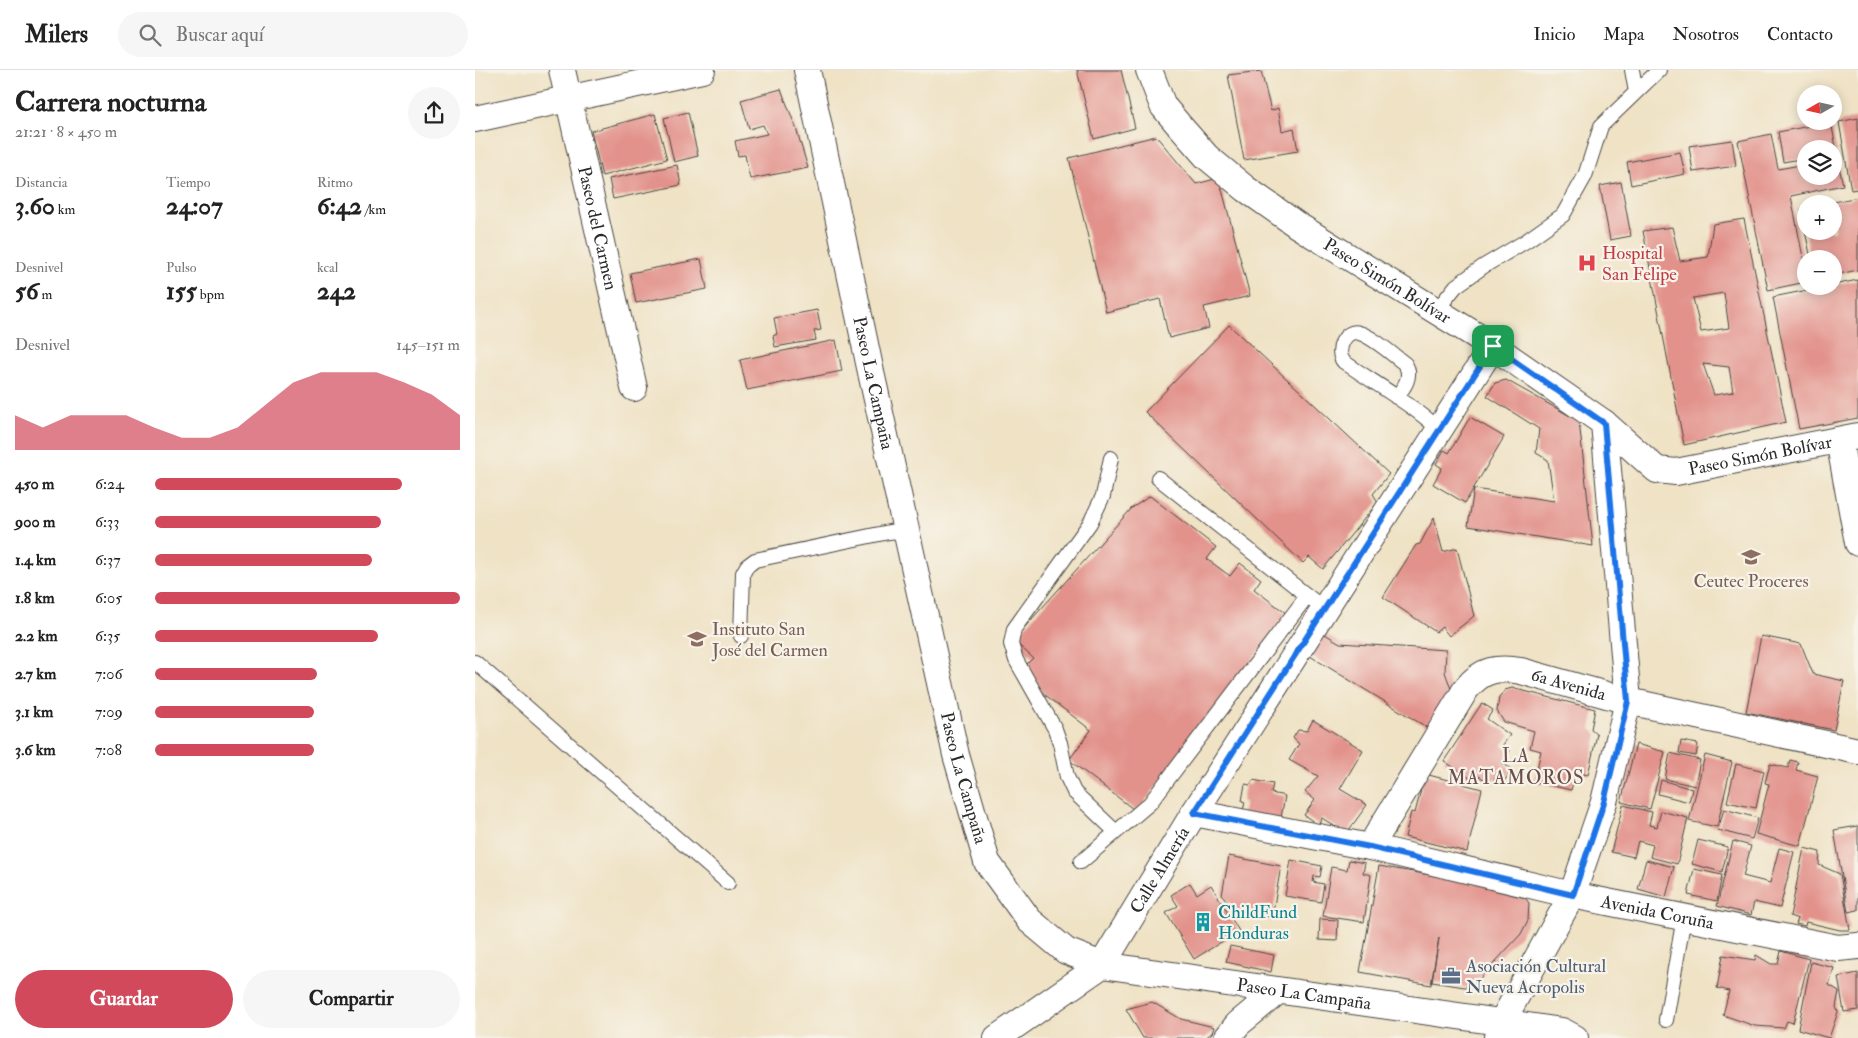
<!DOCTYPE html>
<html lang="es">
<head>
<meta charset="utf-8">
<style>
	:root { --surface:#fff; --page:#f6f6f6; --text:#222; --muted:#767676; --line:#e0e0e0; --accent:#d1495b }
	body { margin:0; font-family:"IM FELL Double Pica",serif; background:var(--page); color:var(--text); height:100vh; display:flex; flex-direction:column; font-size:19px; white-space:nowrap }
	* { box-sizing:border-box; margin:0 }
	p { font-size:16px; color:var(--muted) }
	.icon { flex:none; width:28px; height:28px; fill:none; stroke:currentColor; stroke-width:2; stroke-linecap:round; stroke-linejoin:round }
	.map { position:relative; flex:1; overflow:hidden }
	.side { display:flex; flex-direction:column; background:var(--surface); width:475px }
	.side>* { flex:none }
	.needle { width:32px; rotate:261deg }
	.tools { position:absolute; left:1322px; top:15px; display:grid; gap:10px }
	.tools a { display:grid; place-items:center; width:45px; height:45px; border-radius:50%; background:var(--surface); box-shadow:0 2px 12px #0003; font-size:25px }
	.pin { position:absolute; display:grid; place-items:center; width:42px; height:42px; color:#fff; margin:-21px; border-radius:10px; box-shadow:0 2px 8px #0006 }
	.round { display:grid; place-items:center; flex:none; width:52px; height:52px; border-radius:26px; background:var(--page) }
	.overview { display:flex; align-items:center; justify-content:space-between; height:85px; padding:0 15px }
	h1 { font-size:28px; font-weight:700; line-height:38px }
	.stats { display:grid; grid-template-columns:repeat(3,1fr); gap:8px; height:85px; padding:5px 15px }
	.stats div { display:grid; align-content:center }
	.stats b { font-size:25px; font-weight:700 }
	.stats small { font-size:14px; font-weight:400 }
	.stats p { font-size:14px }
	.chart { height:140px; padding:10px 15px }
	.chart p { display:flex; justify-content:space-between }
	.chart svg { width:100%; height:90px; margin-top:5px; fill:var(--accent); opacity:.7 }
	.primary-button { display:flex; gap:10px; margin-top:auto; padding:10px 15px }
	.primary-button a { flex:1; height:58px; border-radius:30px; background:var(--accent); color:#fff; font-size:20px; font-weight:700; line-height:58px; text-align:center }
	.primary-button a+a { background:var(--page); color:var(--text) }
	ul { padding:0 15px; list-style:none; font-size:16px }
	li { display:grid; grid-template-columns:80px 60px 1fr; align-items:center; height:38px }
	li i { height:12px; border-radius:6px; background:var(--accent) }
	header { display:flex; align-items:center; gap:30px; box-sizing:border-box; height:70px; padding:0 25px; background:var(--surface); border-bottom:1px solid var(--line) }
	header strong { font-size:24px }
	nav { display:flex; gap:28px; margin-inline-start:auto; font-size:18px }
	.search { width:350px; height:45px; background:var(--page); display:flex; align-items:center; gap:12px; box-sizing:border-box; padding:0 18px; border-radius:28px; color:var(--muted); font-size:19px }
	main { display:flex; flex:1; min-height:0 }
	.map>svg:first-child { display:block }
</style>
</head>
<body>
<header>
<strong>Milers</strong>
<div class="search"><svg class="icon" aria-label="search" viewBox="0 0 24 24"><circle cx="10" cy="10" r="6"/><path d="M15 15l6 6"/></svg>Buscar aquí</div>
<nav><a>Inicio</a><a>Mapa</a><a>Nosotros</a><a>Contacto</a></nav>
</header>
<main>
<section class="side">
<div class="overview"><div><h1>Carrera nocturna</h1><p>21:21 · 8 × 450 m</p></div><a class="round"><svg class="icon" aria-label="share" viewBox="0 0 24 24"><path d="M12 15V3M7 8l5-5 5 5M5 13v7h14v-7"/></svg></a></div>
<div class="stats">
<div><p>Distancia</p><b>3.60<small> km</small></b></div>
<div><p>Tiempo</p><b>24:07</b></div>
<div><p>Ritmo</p><b>6:42<small> /km</small></b></div>
</div>
<div class="stats">
<div><p>Desnivel</p><b>56<small> m</small></b></div>
<div><p>Pulso</p><b>155<small> bpm</small></b></div>
<div><p>kcal</p><b>242</b></div>
</div>
<div class="chart"><p><span>Desnivel</span>145–151 m</p>
<svg viewBox="0 0 160 44" preserveAspectRatio="none"><path d="M0 44V27L10 33L20 27L30 27L40 27L50 33L60 38L70 38L80 33L90 22L100 11L110 6L120 6L130 6L140 11L150 17L160 27V44z"/></svg>
</div>
<ul>
<li><b>450 m</b>6:24<i style="width:81%"></i></li>
<li><b>900 m</b>6:33<i style="width:74%"></i></li>
<li><b>1.4 km</b>6:37<i style="width:71%"></i></li>
<li><b>1.8 km</b>6:05<i style="width:100%"></i></li>
<li><b>2.2 km</b>6:35<i style="width:73%"></i></li>
<li><b>2.7 km</b>7:06<i style="width:53%"></i></li>
<li><b>3.1 km</b>7:09<i style="width:52%"></i></li>
<li><b>3.6 km</b>7:08<i style="width:52%"></i></li>
</ul>
<div class="primary-button"><a>Guardar</a><a>Compartir</a></div>
</section>
<div class="map">
<svg width="1383" height="968" viewBox="0 0 1383 968">
	<rect width="100%" height="100%" fill="#f7f3e8"/>
	<filter id="ink" filterUnits="userSpaceOnUse"><feTurbulence type="fractalNoise" baseFrequency=".02" numOctaves="2"/><feDisplacementMap in="SourceGraphic" scale="10" xChannelSelector="R" yChannelSelector="G"/><feConvolveMatrix kernelMatrix="1 2 1 2 8 2 1 2 1" color-interpolation-filters="sRGB"/></filter>
	<filter id="wash" filterUnits="userSpaceOnUse"><feTurbulence type="fractalNoise" baseFrequency=".0096" numOctaves="4" result="noise"/><feDisplacementMap in="SourceGraphic" scale="20" xChannelSelector="R" yChannelSelector="G"/><feGaussianBlur stdDeviation="1.12" result="paint"/><feColorMatrix in="noise" values="0 0 0 0 0 0 0 0 0 0 0 0 0 0 0 0 0 1.4 0 .05"/><feComposite in="paint" operator="in"/></filter>
	<g filter="url(#wash)">
		<rect width="100%" height="100%" fill="#efe2c5"/>
		<g id="blocks">
			<path fill="#e2928b" fill-rule="evenodd" d="M602,0H646L660,58L619,69Z
				M786,1L796,41L803,38L807,61L819,58L823,81L769,90L753,5Z
				M306,19L321,58L333,98L275,109L270,85L263,86L260,71L292,64L288,55L274,59L266,30Z
				M213,42L223,86L199,92L189,48Z
				M180,44L192,89L127,106L116,61Z
				M1383,48V119L1376,120L1364,52Z
				M1356,52L1362,82H1359V79H1331V88L1308,92L1303,62Z
				M1296,64L1303,99L1331,94V106H1359V88L1362,87L1368,115L1316,126L1331,203V212L1293,220L1263,71Z
				M681,66L721,114L744,108L775,226L729,237L734,258L694,268L685,229L631,242L594,88Z
				M1257,70L1261,96L1218,102L1214,76Z
				M1205,82L1210,104L1156,115L1152,92Z
				M202,95L206,115L138,129L134,109Z
				M1146,112L1156,166L1135,170L1125,116Z
				M1383,127V200L1359,205V189H1336L1330,161H1359V132Z
				M1331,138V161H1330L1326,139Z
				M1269,149L1311,352L1209,375L1168,161L1197,157L1205,191L1233,187L1238,154ZM1249,223L1254,258L1226,262L1218,228ZM1228,294L1254,297L1258,322L1239,325Z
				M226,189L232,219L161,233L155,203Z
				M1383,210V348L1324,359L1298,227Z
				M342,240L346,260L339,261L341,270L300,277L298,266L302,264L299,248Z
				M754,255L914,404L898,424L903,432L848,499L834,487L828,493L670,342Z
				M361,270L367,301L272,320L265,290Z
				M1031,310L1104,351L1118,476L993,456L999,419L1079,431L1073,390L1061,383L1064,359L1012,326L1020,313Z
				M995,347L1029,367L990,433L958,414L967,398L961,394L969,380L974,383Z
				M675,426L741,477L732,489L755,506L765,493L786,509L779,519L812,544L662,742L594,690L616,660L569,624L551,595L558,588L538,570L657,438Z
				M959,448L968,482L982,478L999,546L974,566L967,557L961,562L908,527L941,475L945,474Z
				M848,563L865,573L971,580L970,602L976,619L953,658L835,586Z
				M1286,566L1326,574L1338,604L1369,611L1359,660L1271,642Z
				M1037,618L1120,639L1116,659L1122,664L1113,705L1101,702L1096,720L1059,712L1066,681L1055,678L1059,661L1029,652L1022,641L1024,627L1030,620Z
				M1007,633L1018,640L1012,649L1035,665L1027,676L1035,681L1027,693L1037,699L1028,713L1020,708L1017,714L1002,705L998,710L969,691Z
				M838,650L888,680L865,719L892,735L871,764L847,748L843,755L829,745L840,730L830,722L843,706L814,690L824,674L818,668L823,660L832,661Z
				M1206,671L1223,674L1221,686L1204,683Z
				M1161,674L1190,682L1175,739L1146,732Z
				M1195,683L1225,690L1220,716L1190,709Z
				M1230,685L1257,692L1242,757L1214,751Z
				M1315,690L1323,692L1321,700L1343,706L1325,776L1281,764L1294,714L1290,713L1295,694L1313,698Z
				M1261,694L1289,701L1281,738L1252,732Z
				M950,704L1007,719L992,782L930,767L936,742L940,743Z
				M778,710L798,714L796,723L810,726L805,753L767,745L770,732L767,731L770,714L775,715Z
				M1186,710L1217,719L1214,732L1183,724Z
				M1148,735L1177,742L1174,755L1182,757L1186,741L1213,748L1202,794L1175,787L1178,775L1163,771L1159,787L1136,782Z
				M1249,739L1283,748L1277,769L1243,760Z
				M1383,756V840L1373,842L1359,760Z
				M1223,770L1253,777L1247,802L1217,794Z
				M1258,771L1276,776L1268,806L1295,813L1304,778L1319,782L1305,838L1279,832L1276,845L1242,836Z
				M1329,778L1345,782L1344,795L1365,804L1375,860H1365L1331,852L1330,856L1321,854L1323,849L1315,846Z
				M754,786L806,796L797,847L760,840L747,825Z
				M816,790L847,796L845,807L839,806L838,812L849,814L846,832L810,826Z
				M874,790L890,793L888,803L896,805L889,852L848,846L856,797L872,800Z
				M1171,790L1199,797L1191,827L1163,819Z
				M904,796L1045,821L1054,833L1053,850L1046,864L996,918L957,912L964,868L956,915L885,902Z
				M1219,799L1247,805L1242,831L1213,825Z
				M715,813L722,824L736,815L764,861L719,889L691,843L703,836L696,825Z
				M845,849L863,850L862,871L844,870Z
				M755,876L799,885L796,902L751,892Z
				M1306,881L1334,889L1318,953L1312,951L1309,958L1280,956L1248,945L1254,921L1242,918L1248,885L1280,890L1281,885L1296,894H1303Z
				M1336,892L1359,898L1354,915L1364,921L1361,937L1363,942L1354,968L1323,959Z
				M1383,903V940L1369,942L1363,907Z
				M677,932L706,949L739,957L737,963L730,968H668L651,939Z"/>
		</g>
	</g>
	<g filter="url(#ink)">
		<use href="#blocks" fill-opacity="0" stroke="#484642" stroke-width="1"/>
		<g fill="none" stroke-linecap="round" stroke-linejoin="round">
			<g stroke="#484642" stroke-width="16">
				<path id="service" d="M1157,0L1161,22
					M961,241L981,216L1009,196L1051,171L1088,145L1110,106L1126,56L1184,0
					M921,327C929,318 938,306 930,294C919,286 897,266 884,263C870,258 859,282 869,292C901,314 936,334 965,360
					M636,388L628,426L615,453L539,559L536,574L541,590L580,659L585,673L592,707L599,722L641,762
					M683,408L839,531
					M266,566L268,503L272,496L280,490L414,462L431,460
					M0,592L253,813
					M606,792L675,733L832,526
					M1191,950L1209,847"/>
			</g>
			<g stroke="#484642" stroke-width="28">
				<g id="minor">
					<path id="s1" d="M87,0L159,318"/>
					<path id="s2" d="M332,0L397,307L481,685L512,792L554,850L591,881L627,895L1087,961L1100,968"/>
					<path id="s3" d="M674,0L688,36L703,54L732,87L771,119L822,155L1018,276L1129,353L1182,400L1201,402L1383,366"/>
					<path d="M0,49L227,0"/>
					<path d="M1364,370L1383,473"/>
					<path id="s4" d="M719,743L895,777L1097,825L1363,878L1383,876"/>
					<path id="s5" d="M895,777L991,619C1007,599 1022,597 1046,601L1153,631L1383,681"/>
					<path d="M1022,967L1027,952L1097,825L1129,732L1153,631L1129,353"/>
					<path id="s6" d="M522,968L627,895L719,743L1018,276"/>
					<path d="M752,968L763,954L803,921"/>
				</g>
			</g>
			<use href="#service" stroke="#fff" stroke-width="14"/>
			<use href="#minor" stroke="#fff" stroke-width="26"/>
		</g>
	</g>
	<g fill="none" stroke-linecap="round" stroke-linejoin="round" filter="url(#ink)">
		<g stroke="#fff" stroke-width="10">
			<path id="route" d="M1018,276L1129,353L1153,631L1129,732L1098,825L895,777L719,743Z"/>
		</g>
		<use href="#route" stroke="#1a73e8" stroke-width="6"/>
	</g>
	<defs>
		<g id="hospital-bare" transform="scale(1.5)"><path d="M-5-5h3v3.5h4V-5h3V5h-3V1.5h-4V5h-3Z" fill="#e0444e" stroke="#f7f3e8" stroke-width="2.5" paint-order="stroke"/></g>
		<g id="university-bare" transform="scale(1.5)"><path d="M0-5L7-2L0 1L-7-2ZM-4 1L0 2.5L4 1V4Q0 6-4 4Z" fill="#8d6e63" stroke="#f7f3e8" stroke-width="2.5" paint-order="stroke"/></g>
		<g id="school-bare" transform="scale(1.5)"><path d="M0-5L7-2L0 1L-7-2ZM-4 1L0 2.5L4 1V4Q0 6-4 4Z" fill="#8d6e63" stroke="#f7f3e8" stroke-width="2.5" paint-order="stroke"/></g>
		<g id="building-bare" transform="scale(1.5)"><path d="M-4-6H4V6H1V3H-1V6H-4ZM-2.5-4.3h1.7v1.8h-1.7ZM.8-4.3h1.7v1.8H.8ZM-2.5-1h1.7V.8h-1.7ZM.8-1h1.7V.8H.8Z" fill="#0f9aa8" stroke="#f7f3e8" stroke-width="2.5" paint-order="stroke"/></g>
		<g id="office-bare" transform="scale(1.5)"><path d="M-6-3h4V-5.5h4V-3h4V5H-6ZM-1-4.5V-3h2v-1.5ZM-6 0V1H6V0Z" fill="#5c6f8a" stroke="#f7f3e8" stroke-width="2.5" paint-order="stroke"/></g>
	</defs>
	<g fill-rule="evenodd">
		<use href="#hospital-bare" x="1112" y="193"/>
		<use href="#university-bare" x="1276" y="487"/>
		<use href="#school-bare" x="222" y="569"/>
		<use href="#building-bare" x="728" y="852"/>
		<use href="#office-bare" x="976" y="906"/>
	</g>
	<g text-anchor="middle" stroke-width="4.5" stroke-linejoin="round" paint-order="stroke">
		<g font-size="18" fill="#2b2b2b" stroke="#f7f3e8">
			<text dy="6" stroke="none"><textPath href="#s1" startOffset="162">Paseo del Carmen</textPath></text>
			<text dy="6" stroke="none"><textPath href="#s3" startOffset="325">Paseo Simón Bolívar</textPath></text>
			<text dy="6" stroke="none"><textPath href="#s2" startOffset="320">Paseo La Campaña</textPath></text>
			<text dy="6" stroke="none"><textPath href="#s3" startOffset="760">Paseo Simón Bolívar</textPath></text>
			<text dy="6" stroke="none"><textPath href="#s5" startOffset="296">6a Avenida</textPath></text>
			<text dy="6" stroke="none"><textPath href="#s2" startOffset="725">Paseo La Campaña</textPath></text>
			<text dy="6" stroke="none"><textPath href="#s6" startOffset="239">Calle Almería</textPath></text>
			<text dy="6" stroke="none"><textPath href="#s4" startOffset="474">Avenida Coruña</textPath></text>
			<text dy="6" stroke="none"><textPath href="#s2" startOffset="1175">Paseo La Campaña</textPath></text>
		</g>
		<g font-size="18" fill="#be3a42" stroke="#f7f3e8" text-anchor="start">
			<text x="1127" y="189">Hospital<tspan x="1127" dy="21">San Felipe</tspan></text>
		</g>
		<g font-size="18" fill="#785e54" stroke="#f7f3e8">
			<text x="1276" y="517">Ceutec Proceres</text>
			<text x="237" y="565" text-anchor="start">Instituto San<tspan x="237" dy="21">José del Carmen</tspan></text>
		</g>
		<g font-size="18" fill="#0d838f" stroke="#f7f3e8" text-anchor="start">
			<text x="743" y="848">ChildFund<tspan x="743" dy="21">Honduras</tspan></text>
		</g>
		<g font-size="18" fill="#4e5e75" stroke="#f7f3e8" text-anchor="start">
			<text x="991" y="902">Asociación Cultural<tspan x="991" dy="21">Nueva Acropolis</tspan></text>
		</g>
		<g font-size="19" letter-spacing="1" fill="#6b4f4d" stroke="#f7f3e8">
			<text x="1041" y="692">LA<tspan x="1041" dy="22">MATAMOROS</tspan></text>
		</g>
	</g>
</svg>
<div class="tools">
<a><svg class="needle" viewBox="-14 -14 28 28"><path d="M0-13l5 13h-10z" fill="#e53935"/><path d="M0 13l5-13h-10z" fill="#767676"/></svg></a>
<a><svg class="icon" aria-label="layers" viewBox="0 0 24 24"><path d="M12 4l9 5-9 5-9-5zM3 14l9 5 9-5"/></svg></a>
<a>+</a>
<a>−</a>
</div>
<div class="pin" style="left:1018px;top:276px;background:#1e9e55"><svg class="icon" aria-label="arrive" viewBox="0 0 24 24"><path d="M6 21V4h12l-3 4 3 4H6"/></svg></div>
</div>
</main>
</body>
</html>
